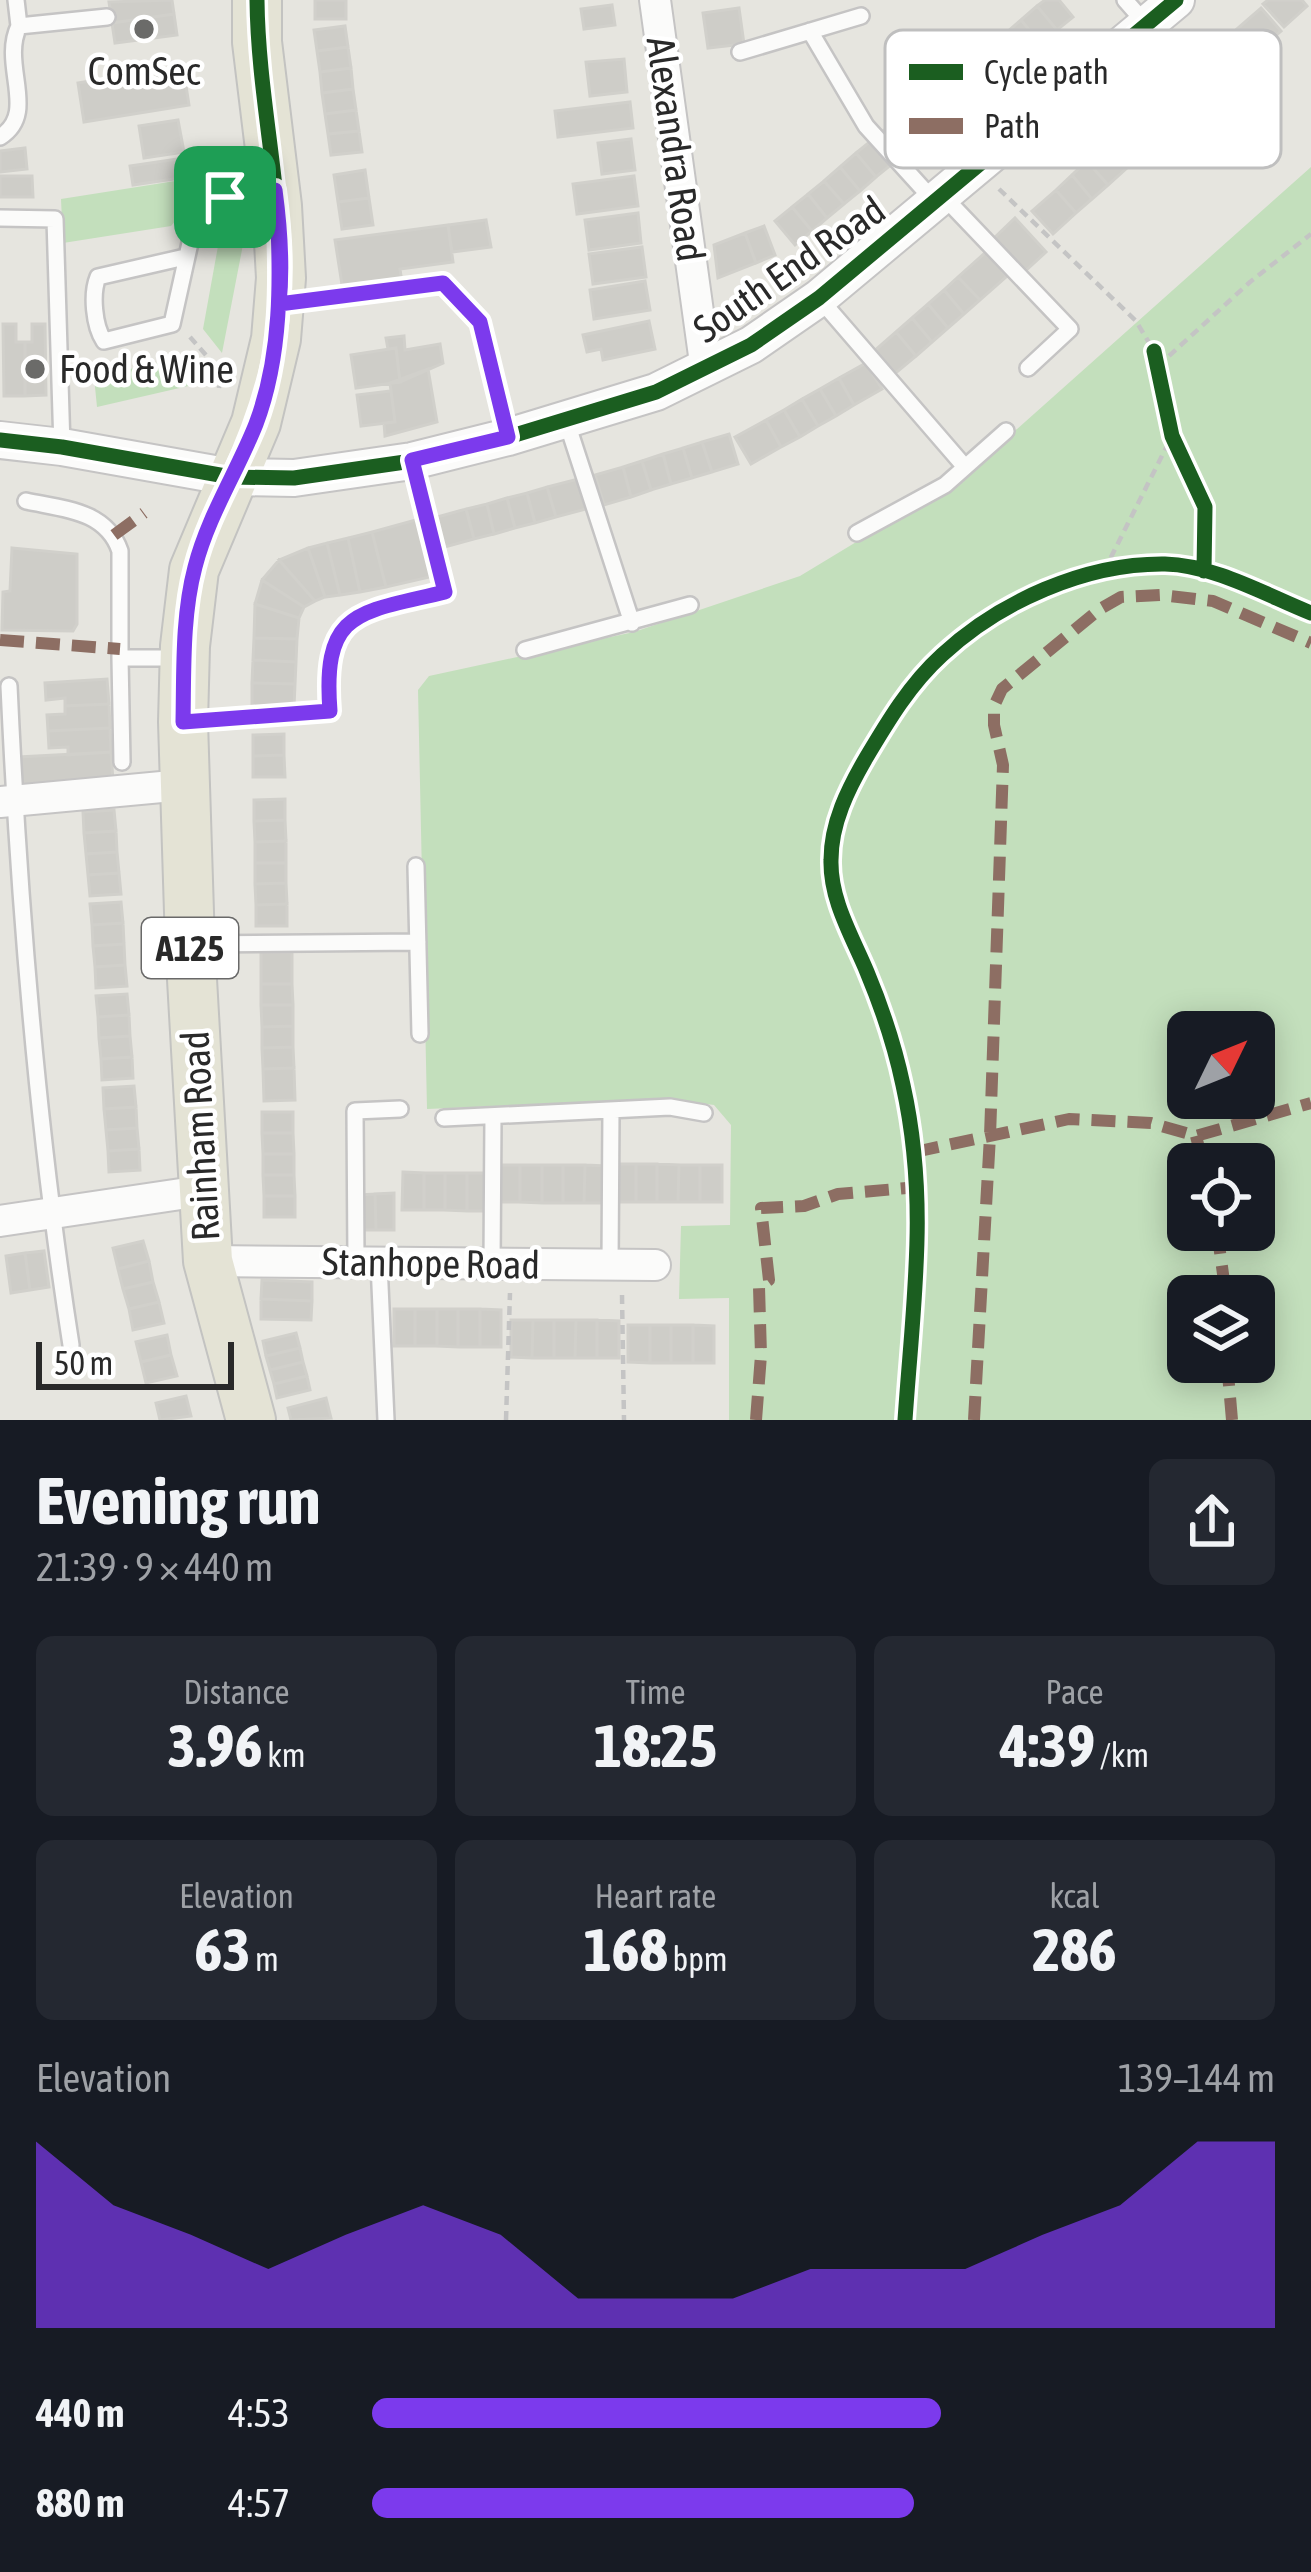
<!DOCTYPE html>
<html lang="en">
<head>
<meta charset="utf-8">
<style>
	:root { --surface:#171b24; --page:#242831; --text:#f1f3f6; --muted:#9ea1a6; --accent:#7c3aed }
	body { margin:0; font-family:"Asap Condensed",sans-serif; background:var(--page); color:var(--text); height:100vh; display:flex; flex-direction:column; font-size:45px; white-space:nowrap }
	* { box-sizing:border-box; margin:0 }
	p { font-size:39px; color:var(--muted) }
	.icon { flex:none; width:66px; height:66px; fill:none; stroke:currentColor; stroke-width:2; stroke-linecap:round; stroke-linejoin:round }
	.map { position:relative; height:1420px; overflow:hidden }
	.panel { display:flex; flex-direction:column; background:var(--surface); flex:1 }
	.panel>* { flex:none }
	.needle { width:78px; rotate:47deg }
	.fabs { position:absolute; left:1167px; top:1011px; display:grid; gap:24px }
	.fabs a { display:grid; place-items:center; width:108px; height:108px; border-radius:18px; background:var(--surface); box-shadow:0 6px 30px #0003; font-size:60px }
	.scale { position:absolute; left:36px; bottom:30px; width:198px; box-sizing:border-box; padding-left:12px; border:6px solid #292929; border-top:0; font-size:33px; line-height:42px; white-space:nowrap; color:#292929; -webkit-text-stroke:9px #fff; paint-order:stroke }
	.pin { position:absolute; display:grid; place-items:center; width:102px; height:102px; color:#fff; margin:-51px; border-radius:24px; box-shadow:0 6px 18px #0006 }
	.round { display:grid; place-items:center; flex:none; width:126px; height:126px; border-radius:18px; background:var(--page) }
	.summary { display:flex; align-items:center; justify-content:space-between; height:204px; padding:0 36px }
	h1 { font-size:66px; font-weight:700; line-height:90px }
	.metrics { display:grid; grid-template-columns:repeat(3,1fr); gap:18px; height:204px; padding:12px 36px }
	.metrics div { display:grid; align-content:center; border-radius:18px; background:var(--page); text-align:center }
	.metrics b { font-size:60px; font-weight:700 }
	.metrics small { font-size:33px; font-weight:400 }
	.metrics p { font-size:33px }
	.chart { height:336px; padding:24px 36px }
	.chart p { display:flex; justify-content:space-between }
	.chart svg { width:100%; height:216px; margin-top:12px; fill:var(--accent); opacity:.7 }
	ul { padding:0 36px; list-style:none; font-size:39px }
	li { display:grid; grid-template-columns:192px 144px 1fr; align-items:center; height:90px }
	li i { height:30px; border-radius:15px; background:var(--accent) }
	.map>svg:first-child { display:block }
</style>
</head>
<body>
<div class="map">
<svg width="1311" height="1420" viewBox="0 0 1311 1420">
	<rect width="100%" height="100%" fill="#e6e5df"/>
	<path fill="#c3dfbc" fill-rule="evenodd" d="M1311,167V1420H729V1298L679,1299L681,1226L730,1225L731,1125L714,1105L671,1099L427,1109L418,690L429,676L634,632L800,576L962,478ZM1188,1032H1254V1098H1188ZM1188,1164H1254V1230H1188ZM1188,1296H1254V1362H1188Z
		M245,170L246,184L198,194L171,226L63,243L61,199Z
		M222,224H247L222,353L203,329Z
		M192,355L210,381L97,407L94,377Z"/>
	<path fill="#cecdc8" stroke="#d1d0cb" stroke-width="3" d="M172,0L174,14L112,23L109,2Z
		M315,0H346V19H315Z
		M1045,0H1059L1073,17L1057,30L1037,6Z
		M1268,0H1302L1307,6L1284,27L1263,4Z
		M612,5L615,25L584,29L581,9Z
		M1037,6L1057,30L1041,44L1021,20Z
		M739,8L744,44L708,48L703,13Z
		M1261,8L1281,31L1257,52L1237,29Z
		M174,14L177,35L115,43L112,23Z
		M1021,20L1041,44L1025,57L1006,33Z
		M345,26L348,47L317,51L314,30Z
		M1237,29L1257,52L1241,67L1221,43Z
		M348,47L351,68L320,72L317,51Z
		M624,59L627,92L590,96L586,62Z
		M351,68L353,89L322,93L320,72Z
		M145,72L146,79L184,73L189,105L84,122L78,83Z
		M353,89L356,110L325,114L322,93Z
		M630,102L633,128L558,137L555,111Z
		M356,110L359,131L328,134L325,114Z
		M899,118L919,141L903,155L883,131Z
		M178,120L184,152L144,158L139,126Z
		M359,131L362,152L331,155L328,134Z
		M631,139L635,170L602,174L598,143Z
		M872,140L892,164L876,177L856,153Z
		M1106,145L1127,168L1108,185L1087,161Z
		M25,148L27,169L0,172V151Z
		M856,153L876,177L860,191L840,167Z
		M198,156L201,175L133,185L130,166Z
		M1087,161L1108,185L1092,199L1072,175Z
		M840,167L860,191L844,204L824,181Z
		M365,170L369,198L338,202L334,175Z
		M1072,175L1092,199L1076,213L1056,190Z
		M0,176H32L33,197H0Z
		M634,176L638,206L577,214L573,184Z
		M824,181L844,204L827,218L808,194Z
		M1056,190L1076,213L1053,234L1032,211Z
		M808,194L827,218L812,231L792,207Z
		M369,198L373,225L342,229L338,202Z
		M792,207L812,231L795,245L775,221Z
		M638,213L641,243L589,250L585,220Z
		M1015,218L1046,252L1022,274L991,241Z
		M486,220L491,247L452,252L448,225Z
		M448,225L453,262L400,269L402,283L343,291L335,240Z
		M764,226L775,255L756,263L745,233Z
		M745,233L756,263L718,278L714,245Z
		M642,247L646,277L593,284L589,254Z
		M986,252L1007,276L980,300L958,277Z
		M958,277L980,300L964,314L944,290Z
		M645,281L650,310L594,319L590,290Z
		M944,290L964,314L948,328L928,304Z
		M928,304L948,328L932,342L912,318Z
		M912,318L932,342L916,356L896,332Z
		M649,321L655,349L603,360L601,349L587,352L583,335Z
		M3,324H16V342H25V396H4Z
		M32,324H45L46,395L25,396V342H32Z
		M896,332L916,356L892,376L872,353Z
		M404,336L405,350L440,344L443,363L400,382L396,348L388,349L386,338Z
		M396,348L400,382L356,388L351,355Z
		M866,363L882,389L854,405L839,378Z
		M428,369L437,422L385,436L384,423L395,422L390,383Z
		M839,378L854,405L836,416L820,389Z
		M820,389L836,416L818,426L802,399Z
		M391,391L395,422L361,426L357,395Z
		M802,399L818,426L800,437L784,410Z
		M784,410L800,437L781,447L766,420Z
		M766,420L781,447L751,464L735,437Z
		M729,434L738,464L712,472L702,442Z
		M702,442L712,472L692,478L683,448Z
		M683,448L692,478L671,484L663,454Z
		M663,454L671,484L651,490L642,461Z
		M642,461L651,490L631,497L623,467Z
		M623,467L631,497L604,505L595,475Z
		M578,479L586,509L556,517L547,487Z
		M547,487L556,517L535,523L527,493Z
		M527,493L535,523L515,528L507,498Z
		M507,498L515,528L494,534L487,504Z
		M487,504L494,534L474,539L466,509Z
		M466,509L474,539L445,547L437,517Z
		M419,519L434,576L386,587L372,532Z
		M372,532L386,587L360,592L348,538Z
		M348,538L360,592L340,595L327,543Z
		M327,543L340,595L325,597L308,548Z
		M12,548L77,554V624L73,631L2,630L3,592L10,591Z
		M308,548L325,597L315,601L279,560Z
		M279,560L315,601L304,607L262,580Z
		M262,580L304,607L299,618L255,604Z
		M255,604L299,618L297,639L254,638Z
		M254,638L297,639L296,662L253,660Z
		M253,660L296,662L295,684L252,683Z
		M107,679L109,704L65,706V698L46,700L45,683Z
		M252,683L295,684L294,707L252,706Z
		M109,704L110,728L48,731L47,715L65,714V706Z
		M110,728L111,752L68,755V747L49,748L48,731Z
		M284,734V755L253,756V735Z
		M111,752L113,781L21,788L19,757Z
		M284,755L285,777H253V756Z
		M285,799V820L254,821V800Z
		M114,810L116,831L84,833L83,812Z
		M285,820L286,841L255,842L254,821Z
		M116,831L117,852L86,854L84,833Z
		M286,841V863H255V842Z
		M117,852L119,873L88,875L86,854Z
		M255,863H286V883L255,884Z
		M119,873L121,894L90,896L88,875Z
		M286,883L287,904L256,905L255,884Z
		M121,902L123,923L92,925L90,904Z
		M287,904V926H256V905Z
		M123,923L124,944L93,946L92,925Z
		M124,944L125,965L95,967L93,946Z
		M261,952H292V984H261Z
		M125,965L127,986L96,988L95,967Z
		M261,984H292L293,1005H261Z
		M127,994L129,1015L98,1017L96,996Z
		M261,1005H293V1026L262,1027Z
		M129,1015L130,1036L99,1038L98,1017Z
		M293,1026V1047L262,1048V1027Z
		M130,1036L132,1057L101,1059L99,1038Z
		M293,1047L294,1068L263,1069L262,1048Z
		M132,1057L133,1078L102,1080L101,1059Z
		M294,1068L295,1100L264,1101L263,1069Z
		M134,1086L136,1107L104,1109L103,1088Z
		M136,1107L137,1128L106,1130L104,1109Z
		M262,1112H293V1133H262Z
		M137,1128L139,1149L108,1151L106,1130Z
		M262,1133H293L294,1154H263Z
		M139,1149L140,1170L109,1172L108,1151Z
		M263,1154H294V1175H263Z
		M614,1164H636V1202H614Z
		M636,1164H657V1202H636Z
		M657,1164L679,1165L678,1202H657Z
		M499,1165H520V1202H499Z
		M520,1165H542V1203L520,1202Z
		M542,1165H563V1203H542Z
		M563,1165H585L584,1203H563Z
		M585,1165L606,1166V1203H584Z
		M679,1165H700V1202H678Z
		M700,1165H722V1202H700Z
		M403,1172L424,1173V1210H402Z
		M424,1173H445V1210H424Z
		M445,1173H467V1211L445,1210Z
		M467,1173H489L488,1211H467Z
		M263,1175H294L295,1196H264Z
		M394,1193V1230H376L375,1194Z
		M375,1194L376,1230H360L359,1195Z
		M264,1196H295V1217H264Z
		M143,1241L149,1261L118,1269L113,1248Z
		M44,1251L49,1287L30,1290L25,1253Z
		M25,1253L30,1290L11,1293L6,1256Z
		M149,1261L153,1282L123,1289L118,1269Z
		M262,1280L312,1282V1301L261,1299Z
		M153,1282L159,1302L129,1309L123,1289Z
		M261,1299L312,1301L311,1320L261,1319Z
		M159,1302L164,1323L133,1330L129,1309Z
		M394,1309H415V1346H394Z
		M415,1309H437V1346H415Z
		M437,1309H458V1347L437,1346Z
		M458,1309H480V1347H458Z
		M480,1309L501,1310V1347H480Z
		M511,1320H533L532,1358L511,1357Z
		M533,1320H554V1358H532Z
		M554,1320H576L575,1358H554Z
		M576,1320H597V1358H575Z
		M597,1320L619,1321V1358H597Z
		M628,1325H650V1363L628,1362Z
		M650,1325H671V1363H650Z
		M671,1325H693V1363H671Z
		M693,1325L714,1326V1363H693Z
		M296,1333L300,1348L266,1356L263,1341Z
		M167,1335L171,1355L141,1362L136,1342Z
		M300,1348L303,1362L270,1370L266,1356Z
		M171,1355L177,1376L146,1383L141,1362Z
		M303,1362L307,1376L274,1384L270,1370Z
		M307,1376L310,1390L277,1398L274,1384Z
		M186,1396L191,1416L160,1420L156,1403Z
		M326,1398L331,1418L291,1420L288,1408Z"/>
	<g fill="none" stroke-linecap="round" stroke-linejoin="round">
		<g stroke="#c5c4c4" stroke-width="20">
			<path id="service" d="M16,0L19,26L107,17
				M1125,0L1147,25
				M810,31L866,126L935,202
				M740,52L861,16
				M0,137C39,113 0,65 19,26
				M944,197L1070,329L1028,368
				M0,218L55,219L62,447
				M200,219L222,211L268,207
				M185,257L98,277C91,294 94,326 104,341L172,324L192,234L213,201L269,190
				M819,298L965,467
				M283,303L443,283L480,322L508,437
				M566,420L632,623
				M26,501C63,509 106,510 120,551V658H178
				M857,533L945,485L1006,431
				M525,650L690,605
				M120,658L122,762
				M9,686C19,905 37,1128 71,1345
				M191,721L330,711C322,609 359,613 445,592L413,464
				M416,866L420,1034
				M193,944L418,942
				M444,1118L670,1107L704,1113
				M356,1262L355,1111L400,1109
				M379,1263L386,1420
				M492,1264L493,1116
				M610,1265L611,1110"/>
		</g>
		<g stroke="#c5c4c4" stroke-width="34">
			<path id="minor" d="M655,0L706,370
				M0,802L183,785
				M0,1221L201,1191
				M208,1261L655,1265"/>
		</g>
		<g stroke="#c5c4c4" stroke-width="40">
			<path id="tertiary" d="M0,440L62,447L231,477L294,478L412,461L508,437L656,392L751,345L819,298L1176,0"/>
		</g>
		<g stroke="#c3c3c1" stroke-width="52">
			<path id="primary" d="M251,1420L208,1261L190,944L183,722L185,646L194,570L256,423L276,339L281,278L277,206L257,42V0"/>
		</g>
		<path stroke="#c4c4c4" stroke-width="4.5" stroke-dasharray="9 6" stroke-linecap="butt" d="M999,189L1136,321L1154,351
			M190,337L220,371L219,388
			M1158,366L1250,282L1311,234
			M1104,571L1172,436
			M622,1295L624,1420
			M506,1420L510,1293"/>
		<use href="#service" stroke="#fbfbfa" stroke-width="15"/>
		<use href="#minor" stroke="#fbfbfa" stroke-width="30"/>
		<use href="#tertiary" stroke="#fbfbfa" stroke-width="36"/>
		<use href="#primary" stroke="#e4e3d5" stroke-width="48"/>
		<path stroke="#8d6e63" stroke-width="12" stroke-dasharray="24 12" stroke-linecap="butt" d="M114,535L144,513
			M0,640L120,649
			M1196,1136L1203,1164
			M915,1152L1069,1119L1151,1123L1196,1136L1311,1103
			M1217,1230L1226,1296
			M1227,1362L1232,1420
			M756,1420L761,1355L759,1287L769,1280L761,1208L804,1206L838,1194L919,1187
			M974,1420L990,1136L1003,765L994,725V706L1002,689L1100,609L1121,597L1160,595L1213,601L1311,643"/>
		<g stroke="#fff" stroke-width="22">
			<path id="cycleway" d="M1154,351L1172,436L1205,507L1204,571
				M0,440L62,447L231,477L294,478L412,461L508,437L656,392L751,345L819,298L1176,0
				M231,477C261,414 282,346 281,274C280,182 258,92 257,0
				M905,1420C913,1302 929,1202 903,1085C895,1047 882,1008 867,972C852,936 830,900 831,860C831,823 848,789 866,758C888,721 910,684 942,655C999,602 1085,563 1165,564C1214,565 1266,595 1311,613"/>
		</g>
		<use href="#cycleway" stroke="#1b5e20" stroke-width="15"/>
	</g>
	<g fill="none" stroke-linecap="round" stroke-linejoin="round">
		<g stroke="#fff" stroke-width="24">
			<path id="route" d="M225,197L213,201L200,219L222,212L277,206C281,278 282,355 256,424C237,472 208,516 195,567C182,616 184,671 183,722L330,711C322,609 359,613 445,592L412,460L508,437L480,322L443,283L279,304C283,266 280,227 275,190L225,197"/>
		</g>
		<use href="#route" stroke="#7c3aed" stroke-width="15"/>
	</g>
	<g fill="#6b6b69" stroke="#fff" stroke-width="4.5">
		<circle cx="144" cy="29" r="12"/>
		<circle cx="35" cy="369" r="12"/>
	</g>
	<g text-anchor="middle" stroke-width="9" stroke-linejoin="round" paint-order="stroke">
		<rect fill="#fff" stroke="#696969" stroke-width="3" x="142" y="918" width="96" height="60" rx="9"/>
		<g font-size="36" font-weight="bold" fill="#292929">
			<text x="190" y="961">A125</text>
		</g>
		<g font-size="39" fill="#292929" stroke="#fff">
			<text x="144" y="85">ComSec</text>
			<text x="59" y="383" text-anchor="start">Food &amp; Wine</text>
		</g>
		<g font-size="39" fill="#292929" stroke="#fff">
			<text transform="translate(676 149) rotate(82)" y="14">Alexandra Road</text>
			<text transform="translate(789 269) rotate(-35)" y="14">South End Road</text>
			<text transform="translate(200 1136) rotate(-93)" y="14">Rainham Road</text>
			<text transform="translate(431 1263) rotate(1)" y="14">Stanhope Road</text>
		</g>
	</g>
	<rect x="885" y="30" width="396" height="138" rx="18" fill="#fff" stroke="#bfbfbf" stroke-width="3"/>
	<rect x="909" y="64" width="54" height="16" fill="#1b5e20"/>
	<rect x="909" y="118" width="54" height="16" fill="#8d6e63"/>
	<g font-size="33" fill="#292929">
		<text x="984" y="84">Cycle path</text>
		<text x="984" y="138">Path</text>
	</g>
</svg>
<div class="fabs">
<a><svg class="needle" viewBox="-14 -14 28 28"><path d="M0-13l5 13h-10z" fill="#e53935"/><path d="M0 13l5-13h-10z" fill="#9ea1a6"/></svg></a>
<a><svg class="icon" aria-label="locate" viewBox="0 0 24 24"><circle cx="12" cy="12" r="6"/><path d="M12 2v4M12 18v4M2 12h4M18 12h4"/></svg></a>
<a><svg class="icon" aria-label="layers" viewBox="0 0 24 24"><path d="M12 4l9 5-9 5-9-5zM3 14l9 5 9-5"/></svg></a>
</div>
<div class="scale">50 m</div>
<div class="pin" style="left:225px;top:197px;background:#1e9e55"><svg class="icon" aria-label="arrive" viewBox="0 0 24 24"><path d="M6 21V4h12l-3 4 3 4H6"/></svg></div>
</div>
<section class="panel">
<div class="summary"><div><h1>Evening run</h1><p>21:39 · 9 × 440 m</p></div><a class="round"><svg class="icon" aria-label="share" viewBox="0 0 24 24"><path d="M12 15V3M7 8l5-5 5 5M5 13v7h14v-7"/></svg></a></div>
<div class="metrics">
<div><p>Distance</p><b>3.96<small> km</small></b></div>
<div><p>Time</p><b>18:25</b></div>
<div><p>Pace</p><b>4:39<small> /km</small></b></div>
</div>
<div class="metrics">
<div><p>Elevation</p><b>63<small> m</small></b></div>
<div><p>Heart rate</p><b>168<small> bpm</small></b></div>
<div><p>kcal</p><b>286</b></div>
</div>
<div class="chart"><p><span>Elevation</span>139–144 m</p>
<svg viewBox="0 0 160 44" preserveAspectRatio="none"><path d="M0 44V6L10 19L20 25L30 32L40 25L50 19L60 25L70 38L80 38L90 38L100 32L110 32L120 32L130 25L140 19L150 6L160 6V44z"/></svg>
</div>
<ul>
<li><b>440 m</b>4:53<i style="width:63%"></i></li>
<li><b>880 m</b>4:57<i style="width:60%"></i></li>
</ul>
</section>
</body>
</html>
